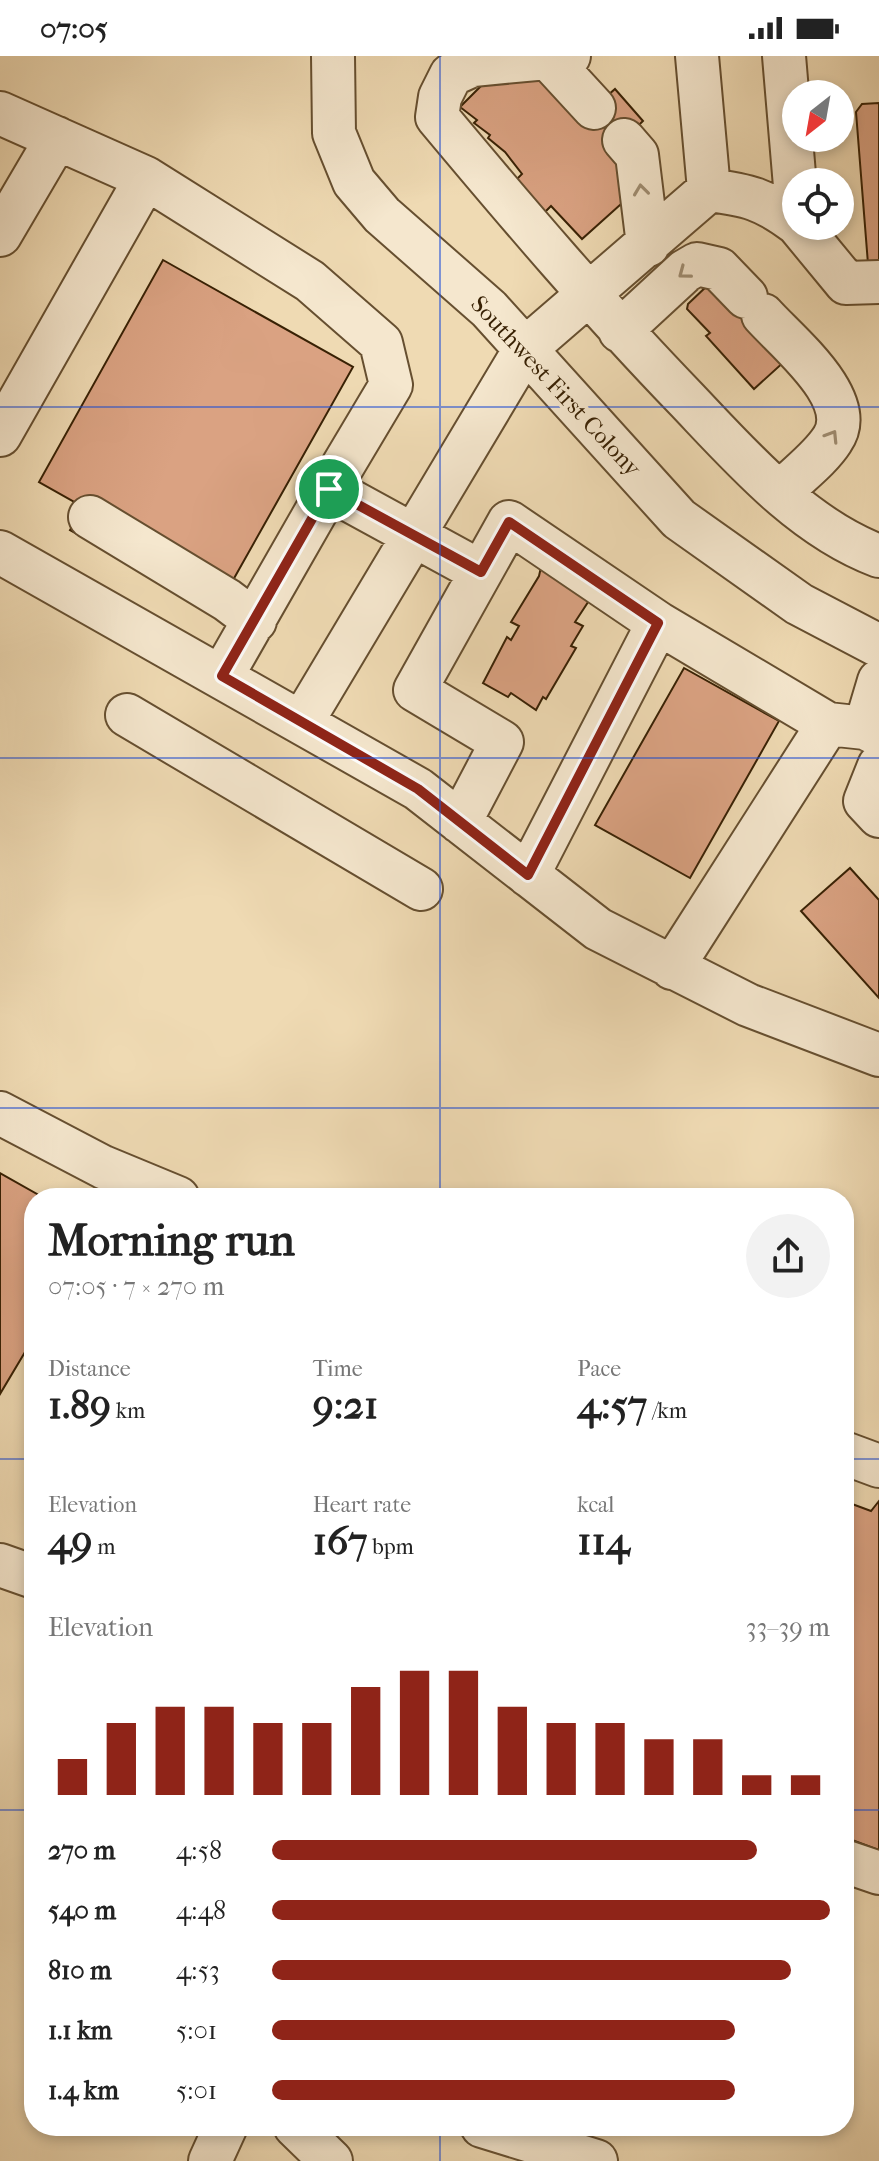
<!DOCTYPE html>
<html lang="en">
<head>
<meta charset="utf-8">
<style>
	:root { --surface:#fff; --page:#f2f2f2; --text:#222; --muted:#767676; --accent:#8f2418 }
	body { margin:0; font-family:"IM FELL French Canon",serif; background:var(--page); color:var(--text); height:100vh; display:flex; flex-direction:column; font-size:30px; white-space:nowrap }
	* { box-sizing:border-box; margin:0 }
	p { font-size:26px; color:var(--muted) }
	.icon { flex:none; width:44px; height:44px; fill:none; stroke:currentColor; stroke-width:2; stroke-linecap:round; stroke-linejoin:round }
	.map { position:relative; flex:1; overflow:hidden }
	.drawer { position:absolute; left:24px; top:1132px; width:830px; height:948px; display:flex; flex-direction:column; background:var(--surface); border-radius:32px; box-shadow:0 4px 12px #0003 }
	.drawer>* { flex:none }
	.needle { width:52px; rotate:211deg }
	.tools { position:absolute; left:782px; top:24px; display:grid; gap:16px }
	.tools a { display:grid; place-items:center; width:72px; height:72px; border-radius:50%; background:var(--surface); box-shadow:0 4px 12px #0003; font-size:40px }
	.pin { position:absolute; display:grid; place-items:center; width:68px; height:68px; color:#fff; margin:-34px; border:4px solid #fff; border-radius:50%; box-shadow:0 2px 8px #0007 }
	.round { display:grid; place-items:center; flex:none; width:84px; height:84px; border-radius:42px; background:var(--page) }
	.overview { display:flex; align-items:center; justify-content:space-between; height:136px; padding:0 24px }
	h1 { font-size:44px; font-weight:700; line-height:60px }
	.metrics { display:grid; grid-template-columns:repeat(3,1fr); gap:12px; height:136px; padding:8px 24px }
	.metrics div { display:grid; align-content:center }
	.metrics b { font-size:40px; font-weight:700 }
	.metrics small { font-size:22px; font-weight:400 }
	.metrics p { font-size:22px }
	.chart { height:224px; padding:16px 24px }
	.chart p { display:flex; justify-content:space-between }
	.chart svg { width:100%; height:144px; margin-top:8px; stroke:var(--accent); stroke-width:6 }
	ul { padding:0 24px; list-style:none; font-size:26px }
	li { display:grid; grid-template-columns:128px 96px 1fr; align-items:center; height:60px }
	li i { height:20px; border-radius:10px; background:var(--accent) }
	.status { display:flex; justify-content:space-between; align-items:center; height:56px; padding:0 40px; background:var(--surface); direction:ltr }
	.status svg { height:22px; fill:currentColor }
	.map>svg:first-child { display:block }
</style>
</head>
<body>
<div class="status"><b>07:05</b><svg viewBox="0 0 49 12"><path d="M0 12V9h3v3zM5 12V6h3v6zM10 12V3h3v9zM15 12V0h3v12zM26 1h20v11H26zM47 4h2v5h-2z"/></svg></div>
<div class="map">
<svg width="879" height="2105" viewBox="0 0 879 2105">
	<rect width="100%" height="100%" fill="#efdab3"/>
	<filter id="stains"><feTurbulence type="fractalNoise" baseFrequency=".0025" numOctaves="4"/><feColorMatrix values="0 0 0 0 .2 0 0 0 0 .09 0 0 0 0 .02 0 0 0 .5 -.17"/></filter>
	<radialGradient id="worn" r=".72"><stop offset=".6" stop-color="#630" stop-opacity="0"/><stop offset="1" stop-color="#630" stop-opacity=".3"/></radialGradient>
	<path fill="#daa282" stroke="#382104" stroke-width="2" d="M547,23L583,61L615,33L643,65L612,95L630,140L582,183L551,150L541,160L512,128L522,118L505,96L488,82L490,79L474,67L477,64L460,51L483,28Z
		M879,47V207L868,208L856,56L862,48Z
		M163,204L353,311L228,533L204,549L70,474L83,451L39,426Z
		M708,229L786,304L754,333L706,280L710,277L687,253L688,248Z
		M541,511L592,540L575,566L583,570L571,590L576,592L546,643L543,641L536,654L511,637L508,641L483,627L507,581L511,584L519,570L511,566L539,520Z
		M684,612L779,665L690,822L595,769Z
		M850,812L879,844V942L801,855Z
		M0,1117L44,1142H34V1281L0,1338Z
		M844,1445L871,1455L879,1445V1794L844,1781Z"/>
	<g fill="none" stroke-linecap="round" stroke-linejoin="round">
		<g stroke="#664f30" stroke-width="46">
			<path id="minor" d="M333,0L334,77L354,126L382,159L489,253L679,463L799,548L879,590
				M569,0L473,9L451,19L440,41L437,61C518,158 599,253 687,344C743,403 802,471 879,500
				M697,0L709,134
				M784,0L796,142
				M548,2L594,52
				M0,57L146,122
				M624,84L637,99L648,189
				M799,170L846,227L879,226
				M0,179L57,82
				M763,259C788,287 860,344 832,384C819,404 796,420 780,437
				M620,275L685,215L697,208L719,213L746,241
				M0,379L146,122L310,225L381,287L391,329L329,433
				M90,461L227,544L255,565
				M0,496L418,733L598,873L748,949L879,999
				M222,620L329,433L481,516
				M879,625L865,672L879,679
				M127,659L421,833
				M302,666L525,293L709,134C748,139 764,143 796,167
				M879,710L865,745L879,760
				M460,766L502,686L415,634L509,466L658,567
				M528,819L658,567L828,668L865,672
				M672,912L828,668
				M0,1057L103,1111L178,1142
				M844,1397L879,1410
				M0,1509L34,1521
				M844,1805L879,1817
				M295,2070L331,2105
				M482,2070L596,2105
				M210,2105L226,2070"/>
		</g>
		<use href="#minor" stroke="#f5e7ce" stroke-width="42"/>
	</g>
	<defs><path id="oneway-chevron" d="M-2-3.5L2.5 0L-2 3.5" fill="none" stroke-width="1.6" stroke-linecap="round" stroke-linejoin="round" transform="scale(2)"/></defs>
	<g stroke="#a08e73">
		<use href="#oneway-chevron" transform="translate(641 134) rotate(-97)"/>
		<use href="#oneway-chevron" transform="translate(684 217) rotate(143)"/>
		<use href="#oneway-chevron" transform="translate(832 380) rotate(-58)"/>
	</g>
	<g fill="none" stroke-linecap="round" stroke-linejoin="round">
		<g stroke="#fff" stroke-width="16">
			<path id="route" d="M329,433L481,516L509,466L658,567L528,819L418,733L222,620Z"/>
		</g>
		<use href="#route" stroke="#8f2418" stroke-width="10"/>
	</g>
	<path fill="none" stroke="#1d4ed8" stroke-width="2" stroke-opacity="0.55" d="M440,0V1142M0,351H879M0,702H879M0,1052H879M0,1403H34M844,1403H879M0,1754H34M844,1754H879M440,2070V2105"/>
	<g text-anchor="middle" stroke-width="7" stroke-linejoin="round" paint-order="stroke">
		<g font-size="24" fill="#382104" stroke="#f5e7ce">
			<text transform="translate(556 330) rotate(47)" y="8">Southwest First Colony</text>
		</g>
	</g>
	<rect width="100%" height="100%" filter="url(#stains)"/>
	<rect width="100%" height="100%" fill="url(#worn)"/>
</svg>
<div class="tools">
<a><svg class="needle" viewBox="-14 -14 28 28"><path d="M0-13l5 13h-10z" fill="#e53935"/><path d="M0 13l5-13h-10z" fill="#767676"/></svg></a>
<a><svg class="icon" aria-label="locate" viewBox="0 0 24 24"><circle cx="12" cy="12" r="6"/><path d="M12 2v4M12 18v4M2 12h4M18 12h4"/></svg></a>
</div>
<div class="pin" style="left:329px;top:433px;background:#1e9e55"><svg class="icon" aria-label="arrive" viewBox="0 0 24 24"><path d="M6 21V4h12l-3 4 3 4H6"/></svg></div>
<section class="drawer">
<div class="overview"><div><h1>Morning run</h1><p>07:05 · 7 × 270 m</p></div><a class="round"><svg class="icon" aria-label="share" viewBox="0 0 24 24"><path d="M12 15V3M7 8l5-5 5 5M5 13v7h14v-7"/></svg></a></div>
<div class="metrics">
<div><p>Distance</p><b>1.89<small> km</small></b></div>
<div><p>Time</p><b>9:21</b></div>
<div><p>Pace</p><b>4:57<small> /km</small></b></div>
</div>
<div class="metrics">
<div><p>Elevation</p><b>49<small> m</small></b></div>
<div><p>Heart rate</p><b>167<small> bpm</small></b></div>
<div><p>kcal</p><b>114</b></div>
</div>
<div class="chart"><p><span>Elevation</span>33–39 m</p>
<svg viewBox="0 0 160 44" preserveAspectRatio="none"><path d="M5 44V33M15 44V22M25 44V17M35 44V17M45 44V22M55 44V22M65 44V11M75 44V6M85 44V6M95 44V17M105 44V22M115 44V22M125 44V27M135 44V27M145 44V38M155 44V38"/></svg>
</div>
<ul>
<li><b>270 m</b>4:58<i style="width:87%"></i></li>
<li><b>540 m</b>4:48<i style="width:100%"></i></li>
<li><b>810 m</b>4:53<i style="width:93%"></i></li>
<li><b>1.1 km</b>5:01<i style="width:83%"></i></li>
<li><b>1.4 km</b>5:01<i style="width:83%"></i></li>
</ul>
</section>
</div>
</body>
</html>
